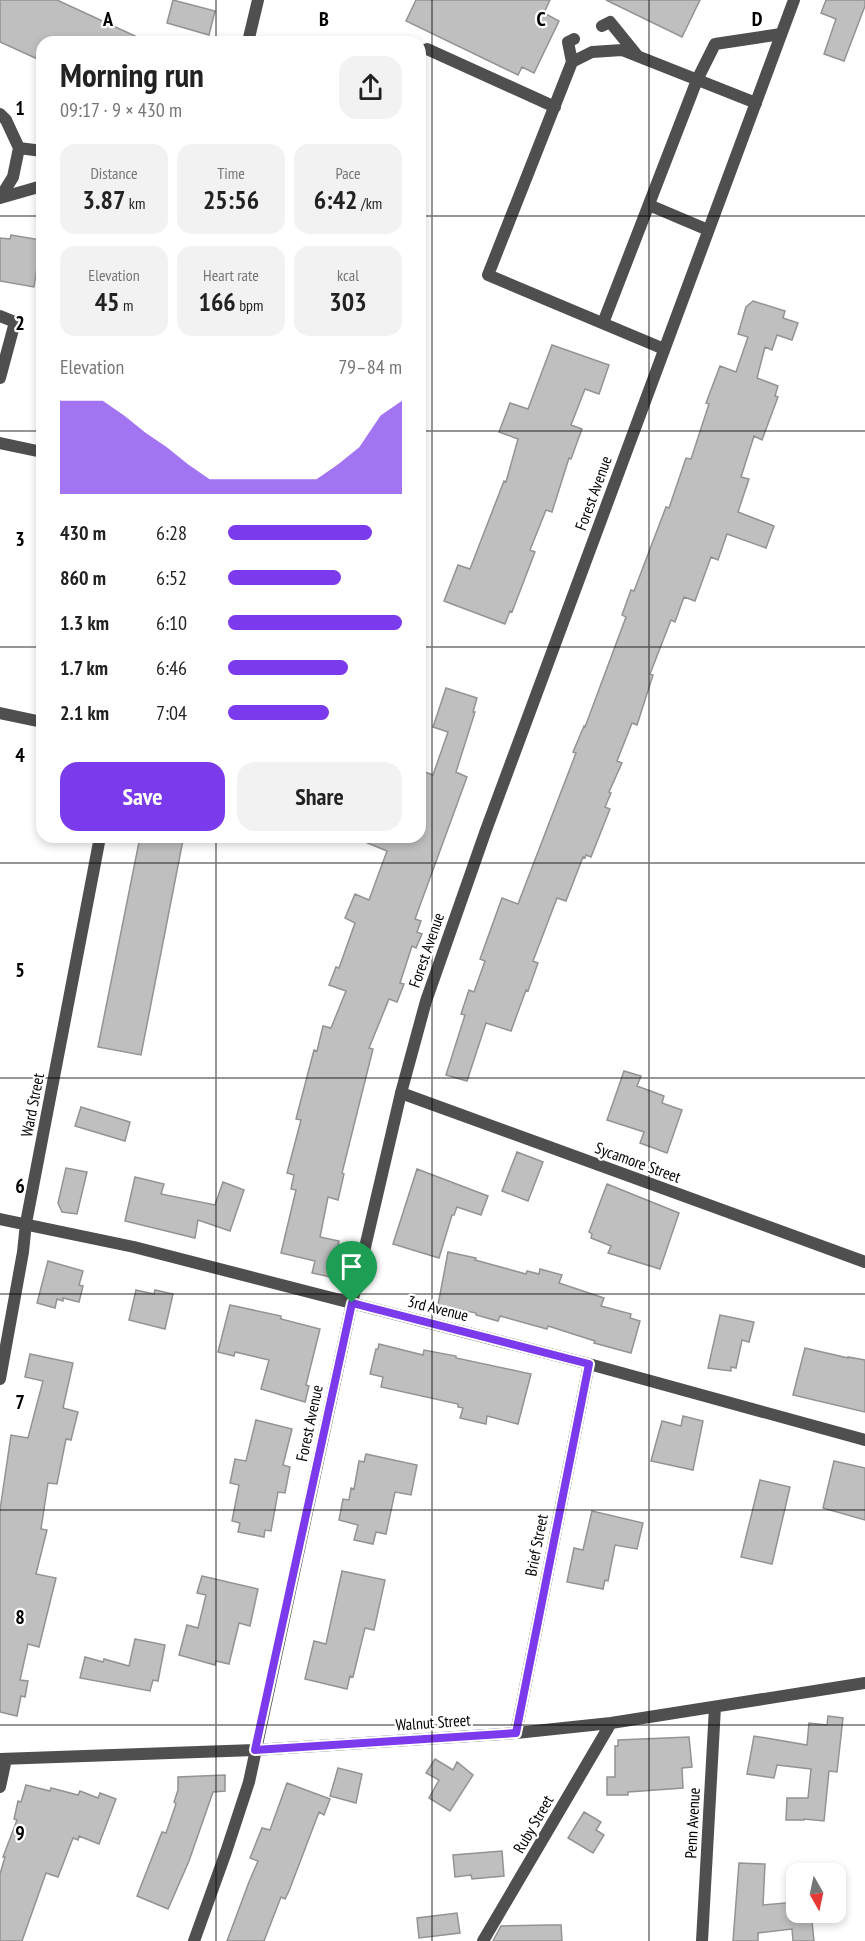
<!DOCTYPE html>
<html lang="en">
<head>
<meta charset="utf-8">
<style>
	:root { --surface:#fff; --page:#f2f2f2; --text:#222; --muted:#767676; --accent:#7c3aed }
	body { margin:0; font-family:"PT Sans Narrow",sans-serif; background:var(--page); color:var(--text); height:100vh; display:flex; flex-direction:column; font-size:22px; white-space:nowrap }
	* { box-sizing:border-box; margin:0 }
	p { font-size:20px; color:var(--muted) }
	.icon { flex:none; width:33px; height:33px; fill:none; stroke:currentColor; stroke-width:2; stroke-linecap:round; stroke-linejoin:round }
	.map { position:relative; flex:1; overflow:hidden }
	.side { position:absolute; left:36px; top:36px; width:390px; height:807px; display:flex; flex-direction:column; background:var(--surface); border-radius:18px; box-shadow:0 3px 9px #0003 }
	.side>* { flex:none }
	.needle { width:39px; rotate:171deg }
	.tools { position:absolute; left:786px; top:1863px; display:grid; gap:12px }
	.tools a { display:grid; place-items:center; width:60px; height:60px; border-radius:12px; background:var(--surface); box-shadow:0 3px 9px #0003; font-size:30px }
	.pin { position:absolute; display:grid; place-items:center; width:51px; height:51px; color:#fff; margin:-62px -26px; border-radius:50% 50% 50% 0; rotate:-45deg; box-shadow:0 0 6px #0007 }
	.pin .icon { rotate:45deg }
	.round { display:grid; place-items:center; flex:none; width:63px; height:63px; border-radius:18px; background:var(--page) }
	.summary { display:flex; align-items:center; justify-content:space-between; height:102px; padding:0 24px }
	h1 { font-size:33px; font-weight:700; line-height:45px }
	.metrics { display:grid; grid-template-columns:repeat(3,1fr); gap:9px; height:102px; padding:6px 24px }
	.metrics div { display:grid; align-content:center; border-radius:15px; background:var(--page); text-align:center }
	.metrics b { font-size:26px; font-weight:700 }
	.metrics small { font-size:16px; font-weight:400 }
	.metrics p { font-size:16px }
	.chart { height:168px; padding:12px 24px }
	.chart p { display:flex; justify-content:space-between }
	.chart svg { width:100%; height:108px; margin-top:6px; fill:var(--accent); opacity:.7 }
	.button { display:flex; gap:12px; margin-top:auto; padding:12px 24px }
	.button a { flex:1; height:69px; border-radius:18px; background:var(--accent); color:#fff; font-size:24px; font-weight:700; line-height:69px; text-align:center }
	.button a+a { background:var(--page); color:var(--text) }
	ul { padding:0 24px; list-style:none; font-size:20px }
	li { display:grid; grid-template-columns:96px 72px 1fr; align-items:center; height:45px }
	li i { height:15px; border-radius:8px; background:var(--accent) }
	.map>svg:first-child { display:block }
</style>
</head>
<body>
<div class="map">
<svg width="865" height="1941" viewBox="0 0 865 1941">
	<rect width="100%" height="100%" fill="#fff"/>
	<path fill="#bfbfbf" stroke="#939393" stroke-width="1.5" d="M0,0H57L148,42H42V61L0,42Z
		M173,0L215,11L209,35L167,23Z
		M416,0H550L544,13L559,21L534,73L522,67L518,75L406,21Z
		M606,0H700L682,37Z
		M826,0H865V6L844,61L824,54L836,19L821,13Z
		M11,235L41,240L34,287L0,281V238L10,239Z
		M753,301L785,311L783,318L798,323L792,340L777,335L772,350L765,347L757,378L778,386L775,396L778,397L762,440L754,436L741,477L749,479L738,512L774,526L766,548L727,534L718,560L711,557L695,601L684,597L675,622L671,620L650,674L653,675L637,725L632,723L617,761L622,763L609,792L611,793L605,807L610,809L591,857L586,855L585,858L583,857L566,901L557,898L533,961L538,963L528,991L526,990L511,1031L486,1023L467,1081L446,1075L465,1015L461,1014L469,990L474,992L485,961L480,959L502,898L518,904L576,753L573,752L584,726L585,727L626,617L622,615L631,590L634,591L666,507L669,508L686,458L691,459L709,404L706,403L720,366L736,372L748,337L738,334L746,307Z
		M552,345L609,365L599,394L585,389L571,425L582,429L571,459L569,458L552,512L546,510L530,550L535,552L512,612L510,611L505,624L444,601L458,565L470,569L504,481L506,482L518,439L499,432L510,403L528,409Z
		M446,688L477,698L473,712H475L456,772L467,777L415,919L421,921L417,932L422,934L416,948L412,946L400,983L404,984L397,1002L389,999L369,1048L373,1049L342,1173L344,1174L338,1200L328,1197L320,1237L339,1241L331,1277L312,1273L315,1261L281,1253L296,1190L291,1189L294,1175L287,1173L301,1120L296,1119L314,1050L317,1051L323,1026L331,1028L346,991L329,985L336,967L339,968L355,923L345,918L355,894L369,900L387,851L353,837H420V770L433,775L448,732L433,727Z
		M140,837H168L183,840L141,1055L98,1047Z
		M624,1071L641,1076L637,1086L664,1096L662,1103L682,1110L667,1153L640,1143L644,1132L607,1120Z
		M81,1107L130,1122L125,1141L75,1126Z
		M517,1152L543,1162L528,1201L502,1191Z
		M66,1168L87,1172L77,1214L62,1212L58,1203Z
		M417,1169L488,1196L481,1215L457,1207L454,1215H452L439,1258L393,1244Z
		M135,1177L164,1184L161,1194L215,1205L223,1182L244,1190L230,1231L198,1220L195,1238L125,1221Z
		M607,1184L679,1213L660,1269L608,1253L611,1246L591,1238L592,1234L589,1232Z
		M448,1252L476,1258L475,1260L526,1274L527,1271L539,1274L540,1269L562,1275L559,1283L604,1298L601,1306L631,1314L630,1318L640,1321L631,1353L594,1343L595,1341L548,1326L547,1329L500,1316L498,1321L476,1315V1313L438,1305Z
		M48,1261L83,1271L79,1285L83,1286L79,1302L63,1298V1301L57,1299L55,1308L37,1303Z
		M136,1290L154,1294L155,1290L173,1294L165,1329L129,1320Z
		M230,1305L281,1316V1319L320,1329L306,1385L309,1386L305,1402L261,1389L269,1360L235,1352L234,1356L218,1352Z
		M720,1315L754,1322L749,1342L742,1340L736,1368L731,1367V1371L708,1368Z
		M379,1344L423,1355L424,1350L456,1356V1358L531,1374L518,1424L487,1416L486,1424L460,1418L463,1408L458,1407V1404L381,1387L383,1377L370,1374L376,1349H378Z
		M805,1348L848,1358V1357L865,1360V1412L793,1395Z
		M30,1354L73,1363L63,1408L78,1412L71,1440L66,1439L57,1484L48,1483L41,1529L47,1530L36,1574L56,1578L39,1647L28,1644L20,1680L28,1681L25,1697L21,1696L17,1716L0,1712V1510L11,1435L28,1438L43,1381L25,1377Z
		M683,1416L703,1421L693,1470L651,1461L662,1421L681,1426Z
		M256,1420L292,1429L283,1465L290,1467L285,1493L278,1492L271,1531L265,1530L264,1537L238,1532L240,1523L232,1521L239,1485L230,1483L235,1459L246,1461Z
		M366,1454L417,1465L411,1495L395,1492L386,1534L376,1532L373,1544L354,1540L358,1525L339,1520L343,1499L349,1500L351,1488L354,1489L359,1461L364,1462Z
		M834,1461L865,1468V1520L823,1508Z
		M760,1480L790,1487L772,1564L741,1557Z
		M592,1511L643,1523L637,1549L615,1545L608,1581L605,1580L603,1589L567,1582L574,1548L583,1550Z
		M342,1571L385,1580L374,1630L365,1628L353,1677L350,1676L347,1689L305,1679L314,1641L326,1644Z
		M202,1576L258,1589L250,1626L239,1623L229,1664L216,1661L215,1665L179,1655L187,1625L198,1628L206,1595L197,1593Z
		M135,1639L165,1645L158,1681L153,1680L150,1691L80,1678L85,1657L103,1662L104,1659L129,1666Z
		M828,1716L843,1718L837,1772L829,1771L824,1821L804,1819V1820H786L787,1798H808L811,1769L777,1765L774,1778L747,1774L754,1736L807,1745L809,1723L827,1725Z
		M689,1737L692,1767L682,1768L683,1788L628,1792V1795H607V1777H615V1746H618V1740Z
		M435,1759L453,1770L457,1762L473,1775L450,1811L429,1798L439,1780L426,1773Z
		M338,1768L362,1774L356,1803L330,1796Z
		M225,1775V1791L213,1792L189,1861L168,1909L137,1896L162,1832L166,1833L176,1804L174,1802L178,1790V1777Z
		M287,1783L330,1799L324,1815L319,1812L289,1891L285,1899L281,1897L264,1941H227L249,1882L258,1861L250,1858L262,1828L270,1830Z
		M26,1785L50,1791L51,1788L78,1795L80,1791L98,1798L100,1793L116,1799L99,1844L79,1836L78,1840L73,1838L58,1877L46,1873L22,1941H0V1874L5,1857H3L17,1820L14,1819L18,1801L21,1802Z
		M584,1812L601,1822L596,1830L604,1835L593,1853L568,1838Z
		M502,1851L504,1876L472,1879L471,1875L455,1877L453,1855Z
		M739,1863L765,1864L763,1905L796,1902V1912H811L814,1941H793L792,1929L758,1933V1941H733Z
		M457,1913L460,1933L419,1938L417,1918Z
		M549,1925H561L562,1941H493L501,1926Z"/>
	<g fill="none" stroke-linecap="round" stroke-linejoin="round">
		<path stroke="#4f4f4f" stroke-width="12" d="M602,26L610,22L636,54
			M427,49L555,107
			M572,62L568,42L574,39
			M649,205L708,230
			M0,316L15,322L0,378
			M603,323L697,80L715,44L781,34
			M664,349L488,275L572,62L592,52L622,50L756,103"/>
		<path stroke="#4f4f4f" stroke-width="12" d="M248,42L258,0
			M0,114L6,120L19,148L13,177L0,198
			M19,148L42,151
			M0,198L42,186
			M0,443L42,452
			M0,713L42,722
			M401,1093L865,1262
			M0,1219L134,1247L589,1364L865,1440
			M0,1379L23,1252L26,1223L100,837
			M516,1733L589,1364
			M0,1759L255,1750L516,1733L611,1723L865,1683
			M0,1787L6,1759
			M483,1941L611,1723
			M702,1941L715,1707"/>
		<path stroke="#4f4f4f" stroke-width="12" d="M194,1941L226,1852L249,1782L352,1303L401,1093L426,1001L486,830L794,0"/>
	</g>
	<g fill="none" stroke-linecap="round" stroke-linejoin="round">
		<g stroke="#fff" stroke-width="12">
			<path id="route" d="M352,1303L589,1364L516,1733L255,1750Z"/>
		</g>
		<use href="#route" stroke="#7c3aed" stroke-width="8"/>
	</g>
	<path fill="none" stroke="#000" stroke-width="1.5" stroke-opacity="0.55" d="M216,0V42M432,0V1941M649,0V1941M0,216H42M420,216H865M0,431H42M420,431H865M0,647H42M420,647H865M216,837V1941M0,863H865M0,1078H865M0,1294H865M0,1510H865M0,1725H865"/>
	<g text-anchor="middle" stroke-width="4.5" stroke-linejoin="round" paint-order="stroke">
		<g font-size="16" fill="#000" stroke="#fff">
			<text transform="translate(593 493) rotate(-70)" y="6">Forest Avenue</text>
			<text transform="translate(426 950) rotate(-71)" y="6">Forest Avenue</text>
			<text transform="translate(32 1105) rotate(-79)" y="6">Ward Street</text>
			<text transform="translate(638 1162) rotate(20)" y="6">Sycamore Street</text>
			<text transform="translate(438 1308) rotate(14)" y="6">3rd Avenue</text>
			<text transform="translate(309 1423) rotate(-78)" y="6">Forest Avenue</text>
			<text transform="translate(536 1545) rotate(-79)" y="6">Brief Street</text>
			<text transform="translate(433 1722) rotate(-4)" y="6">Walnut Street</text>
			<text transform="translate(692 1823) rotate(-87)" y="6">Penn Avenue</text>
			<text transform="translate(533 1824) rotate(-60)" y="6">Ruby Street</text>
		</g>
	</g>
	<g font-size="20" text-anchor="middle" font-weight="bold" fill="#000" stroke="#fff" stroke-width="4.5" stroke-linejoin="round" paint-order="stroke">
		<text x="108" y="26">A</text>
		<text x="324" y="26">B</text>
		<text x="541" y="26">C</text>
		<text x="757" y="26">D</text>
		<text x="20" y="115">1</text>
		<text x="20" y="330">2</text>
		<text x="20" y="546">3</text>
		<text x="20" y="762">4</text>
		<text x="20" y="977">5</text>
		<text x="20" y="1193">6</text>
		<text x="20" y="1409">7</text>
		<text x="20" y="1624">8</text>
		<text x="20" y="1840">9</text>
	</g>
</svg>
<div class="tools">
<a><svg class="needle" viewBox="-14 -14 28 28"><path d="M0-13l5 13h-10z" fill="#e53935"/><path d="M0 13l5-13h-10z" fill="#767676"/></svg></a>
</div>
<div class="pin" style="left:352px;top:1303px;background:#1e9e55"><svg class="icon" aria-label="arrive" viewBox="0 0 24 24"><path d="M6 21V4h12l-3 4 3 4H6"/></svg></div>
<section class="side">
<div class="summary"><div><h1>Morning run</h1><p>09:17 · 9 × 430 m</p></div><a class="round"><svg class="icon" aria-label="share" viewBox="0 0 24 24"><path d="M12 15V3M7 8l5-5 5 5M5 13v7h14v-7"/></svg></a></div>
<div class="metrics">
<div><p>Distance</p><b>3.87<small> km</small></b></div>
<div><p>Time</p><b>25:56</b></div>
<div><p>Pace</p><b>6:42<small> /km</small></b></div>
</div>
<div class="metrics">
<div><p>Elevation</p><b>45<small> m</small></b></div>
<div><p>Heart rate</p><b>166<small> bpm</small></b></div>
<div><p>kcal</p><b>303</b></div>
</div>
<div class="chart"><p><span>Elevation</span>79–84 m</p>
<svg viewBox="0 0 160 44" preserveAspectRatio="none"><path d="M0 44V6L10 6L20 6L30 12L40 19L50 25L60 32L70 38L80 38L90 38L100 38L110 38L120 38L130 32L140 25L150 12L160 6V44z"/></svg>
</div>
<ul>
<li><b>430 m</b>6:28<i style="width:83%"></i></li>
<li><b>860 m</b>6:52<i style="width:65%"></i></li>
<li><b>1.3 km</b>6:10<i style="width:100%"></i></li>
<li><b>1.7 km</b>6:46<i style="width:69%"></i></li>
<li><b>2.1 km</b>7:04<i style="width:58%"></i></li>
</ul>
<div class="button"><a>Save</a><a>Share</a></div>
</section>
</div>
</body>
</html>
